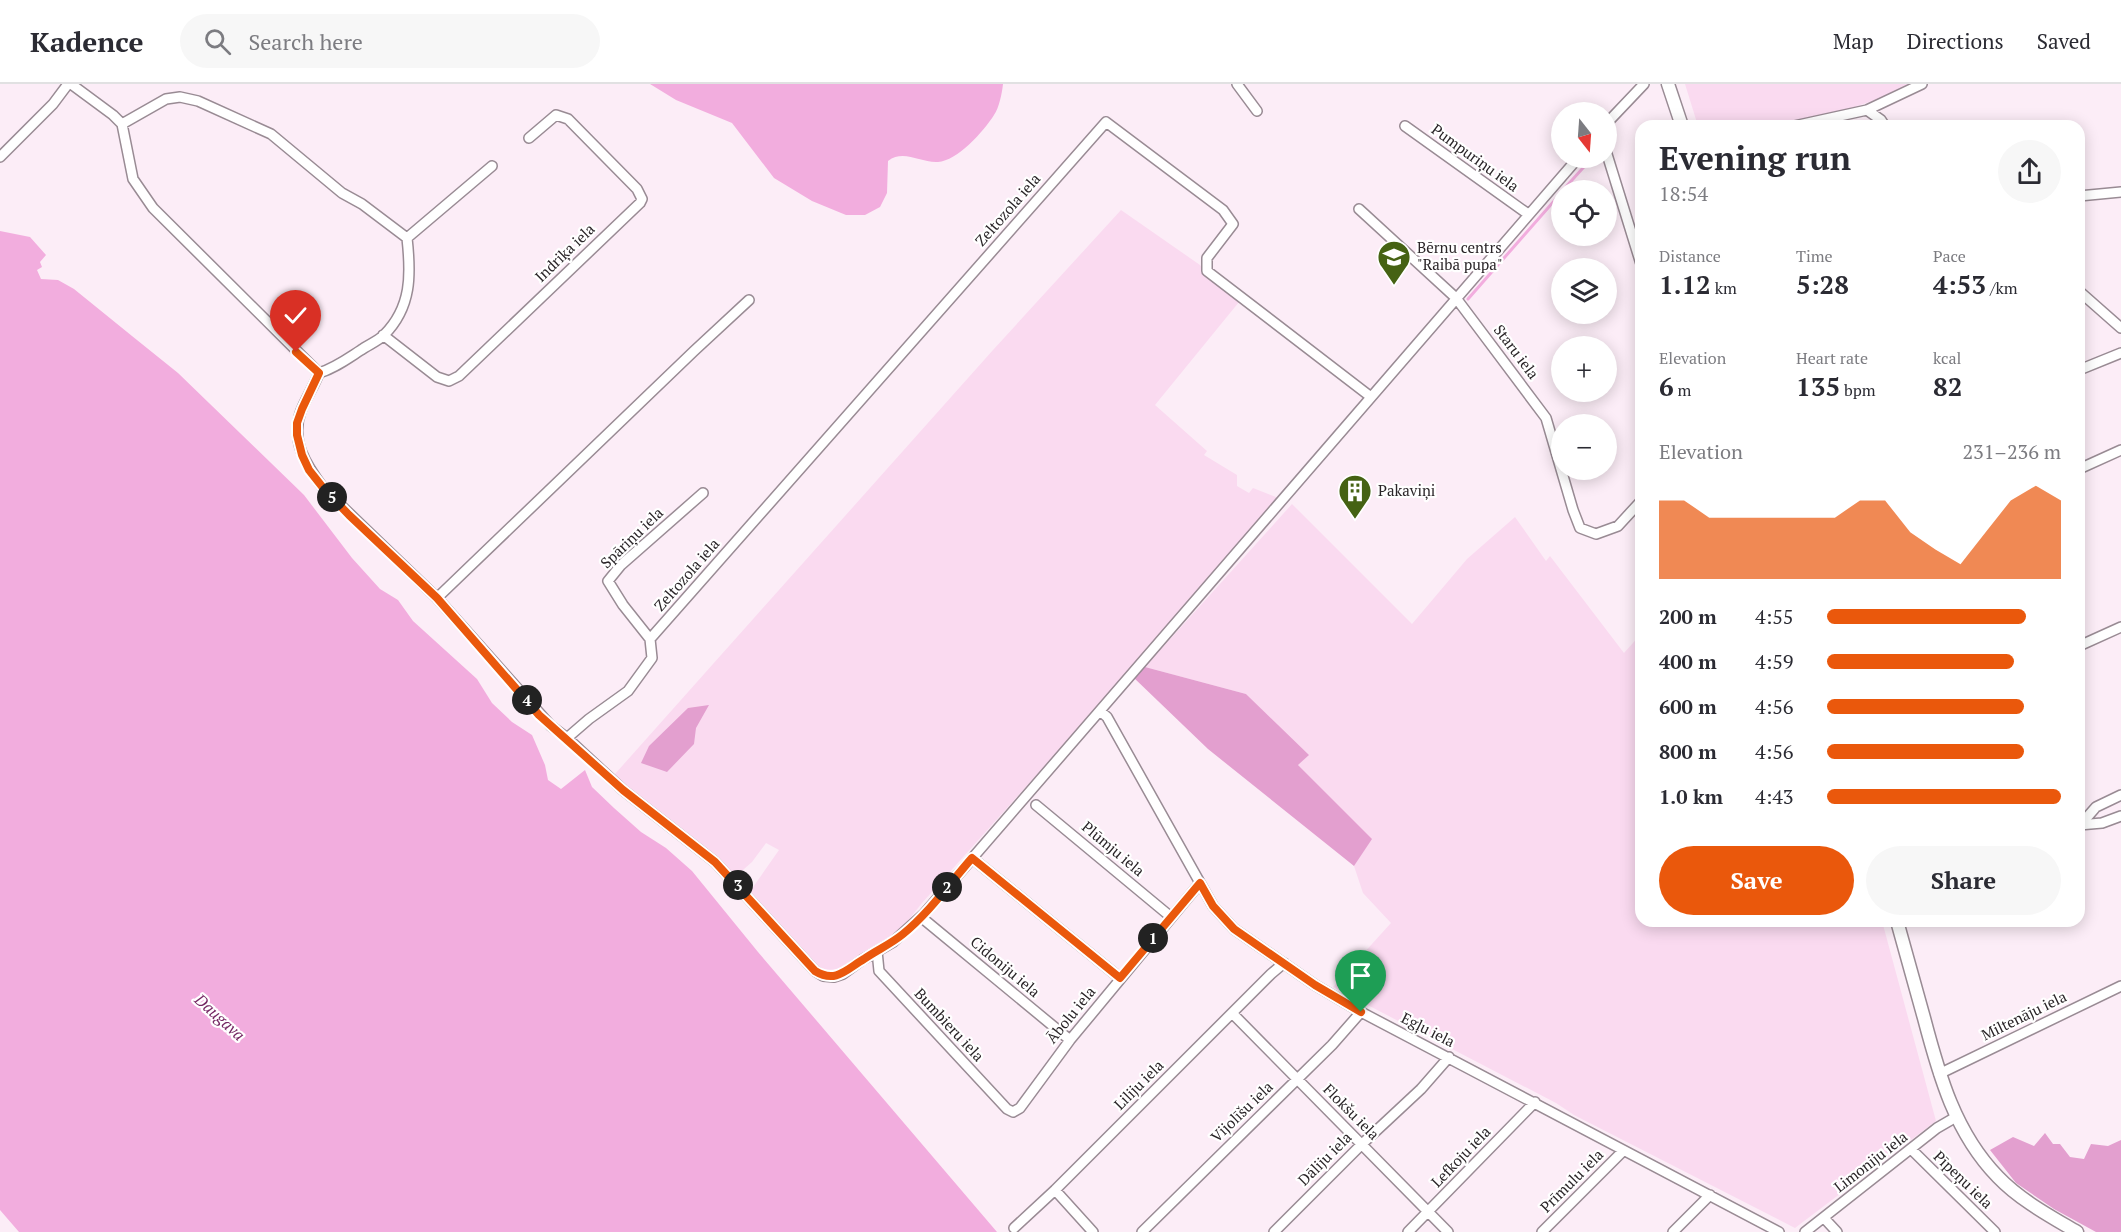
<!DOCTYPE html>
<html lang="en">
<head>
<meta charset="utf-8">
<style>
	:root { --surface:#fff; --page:#f7f7f7; --text:#2b2b33; --muted:#7c7c81; --line:#e1e1e2; --accent:#ea580c }
	body { margin:0; font-family:"PT Serif",serif; background:var(--page); color:var(--text); height:100vh; display:flex; flex-direction:column; font-size:22px; white-space:nowrap }
	* { box-sizing:border-box; margin:0 }
	p { font-size:20px; color:var(--muted) }
	.icon { flex:none; width:33px; height:33px; fill:none; stroke:currentColor; stroke-width:2; stroke-linecap:round; stroke-linejoin:round }
	.map { position:relative; flex:1; overflow:hidden }
	.sheet { position:absolute; left:1635px; top:36px; width:450px; height:807px; display:flex; flex-direction:column; background:var(--surface); border-radius:18px; box-shadow:0 3px 15px #0003 }
	.sheet>* { flex:none }
	.needle { width:39px; rotate:163deg }
	.controls { position:absolute; left:1551px; top:18px; display:grid; gap:12px }
	.controls a { display:grid; place-items:center; width:66px; height:66px; border-radius:50%; background:var(--surface); box-shadow:0 3px 15px #0003; font-size:30px }
	.pin { position:absolute; display:grid; place-items:center; width:51px; height:51px; color:#fff; margin:-62px -26px; border-radius:50% 50% 50% 0; rotate:-45deg; box-shadow:0 0 6px #0007 }
	.pin .icon { rotate:45deg }
	.km { position:absolute; width:30px; height:30px; margin:-15px; border-radius:50%; background:#222; color:#fff; font-size:16px; line-height:30px; text-align:center }
	.round { display:grid; place-items:center; flex:none; width:63px; height:63px; border-radius:32px; background:var(--page) }
	.headline { display:flex; align-items:center; justify-content:space-between; height:102px; padding:0 24px }
	h1 { font-size:33px; font-weight:700; line-height:45px }
	.metrics { display:grid; grid-template-columns:repeat(3,1fr); gap:9px; height:102px; padding:6px 24px }
	.metrics div { display:grid; align-content:center }
	.metrics b { font-size:26px; font-weight:700 }
	.metrics small { font-size:16px; font-weight:400 }
	.metrics p { font-size:16px }
	.chart { height:168px; padding:12px 24px }
	.chart p { display:flex; justify-content:space-between }
	.chart svg { width:100%; height:108px; margin-top:6px; fill:var(--accent); opacity:.7 }
	.primary-button { display:flex; gap:12px; margin-top:auto; padding:12px 24px }
	.primary-button a { flex:1; height:69px; border-radius:36px; background:var(--accent); color:#fff; font-size:24px; font-weight:700; line-height:69px; text-align:center }
	.primary-button a+a { background:var(--page); color:var(--text) }
	ul { padding:0 24px; list-style:none; font-size:20px }
	li { display:grid; grid-template-columns:96px 72px 1fr; align-items:center; height:45px }
	li i { height:15px; border-radius:8px; background:var(--accent) }
	header { display:flex; align-items:center; gap:36px; box-sizing:border-box; height:84px; padding:0 30px; background:var(--surface); border-bottom:2px solid var(--line) }
	header strong { font-size:28px }
	nav { display:flex; gap:33px; margin-inline-start:auto; font-size:21px }
	.search { width:420px; height:54px; background:var(--page); display:flex; align-items:center; gap:15px; box-sizing:border-box; padding:0 21px; border-radius:33px; color:var(--muted); font-size:22px }
	.map>svg:first-child { display:block }
</style>
</head>
<body>
<header>
<strong>Kadence</strong>
<div class="search"><svg class="icon" aria-label="search" viewBox="0 0 24 24"><circle cx="10" cy="10" r="6"/><path d="M15 15l6 6"/></svg>Search here</div>
<nav><a>Map</a><a>Directions</a><a>Saved</a></nav>
</header>
<div class="map">
<svg width="2121" height="1148" viewBox="0 0 2121 1148">
	<rect width="100%" height="100%" fill="#fcedf7"/>
	<path fill="#fadaf0" d="M1685,0H1916L1896,9L1842,27L1777,42H1698Z
		M1121,126L1200,181L1209,193L1239,218L1155,321L1207,367L1204,371L1237,391V402L1249,409L1253,404L1276,413V416L1042,685L922,819L899,848L842,885L825,886L812,881L749,809L779,766L766,759L752,778L735,793L614,695L615,690L993,266Z
		M1292,420L1412,540L1467,475L1515,433L1546,477L1550,472L1624,569L1641,550V837H1882L1936,1037L1795,1144L1574,1031L1556,1019L1333,903L1391,839L1363,809L1354,782L1371,755L1298,681L1308,671L1246,610L1145,583Z"/>
	<path fill="#e39fcf" d="M1145,583L1246,610L1309,671L1298,681L1372,755L1354,782L1208,665L1133,593Z
		M709,621L696,644L694,660L667,688L641,679L649,662L688,624Z
		M2045,1049L2053,1060H2060L2070,1073L2084,1075L2091,1060L2108,1062L2121,1056V1148H2096L2054,1125L2016,1099L1990,1066L2013,1053L2034,1062Z"/>
	<path fill="#f2adde" d="M650,0H1003C1002,9 999,24 994,31C984,47 957,77 938,78C920,79 904,65 888,77L887,109L880,123L865,131H846L812,117L774,94L732,39L676,16Z
		M0,147L30,153L46,171L40,178L42,183L37,186L41,195L58,196L74,205L132,252L178,289L304,411L352,474L380,505L398,516L413,537L477,595L492,619L512,638L532,651L545,681L548,696L561,705L585,686L592,703L614,724L641,748L666,764L692,787L758,868L997,1148H19L0,1126Z"/>
	<g fill="none" stroke-linecap="round" stroke-linejoin="round">
		<path stroke="#f2adde" stroke-width="3" d="M1563,106L1592,74
			M1468,215L1562,108"/>
		<g stroke="#998b94" stroke-width="12">
			<path id="minor" d="M71,0L113,31L122,40L133,95L153,124L319,289
				M1237,0L1257,27
				M1867,26L1881,36L1885,42
				M122,40L166,15L180,13L198,17L271,50L342,109L362,120L407,154
				M1606,40L1644,0
				M1405,42L1528,130
				M1794,42L1867,26L1922,0
				M1606,67L1641,180
				M0,73L53,20L68,0
				M2079,112L2121,108
				M1359,125L1456,214L1546,334L1573,426L1580,444L1596,450L1618,442L1641,417
				M407,154L492,82
				M2079,207L2121,244
				M383,251L437,293L449,297L459,292L640,119L642,115L637,105L568,35L556,31L529,54
				M2079,286L2121,269
				M319,289C314,302 306,314 301,327C290,357 306,381 324,405L437,514L551,642L567,654L623,706L715,778L815,887L823,892L834,893L843,890L862,876L893,858L924,830L1578,74
				M319,289C335,284 347,275 361,266C368,261 378,257 384,251C412,223 411,190 407,154
				M2079,385L2121,366
				M437,514L694,267L749,216
				M650,555L1106,38L1223,126L1233,140L1207,174V187L1371,313
				M650,555L623,521L608,497L621,481L703,409
				M2079,562L2121,543
				M1100,627L1107,633L1213,822L1234,845L1315,901L1361,928L1779,1148
				M567,654L589,635L628,607L652,574L650,555
				M1036,721L1171,833
				M2082,739L2096,723L2121,711
				M2079,741L2102,739L2121,732
				M972,774L1120,894
				M921,833L1070,956
				M877,867L879,887L1007,1025L1013,1028L1020,1024L1070,956L1200,799
				M1232,929L1448,1148
				M1939,990L2121,902
				M1911,1065L1995,1148
				M1055,1106L1093,1148
				M1824,1134L1837,1148
				M1014,1144L1055,1106L1271,890L1284,879
				M1142,1148L1332,961L1361,928
				M1274,1148L1362,1060L1421,1005L1449,973
				M1408,1148L1535,1018
				M1542,1148L1623,1067
				M1673,1148L1710,1111
				M1805,1148L1937,1044L1956,1033"/>
		</g>
		<g stroke="#998b94" stroke-width="15">
			<path id="secondary" d="M1668,0L1682,42
				M1897,837C1906,869 1915,902 1924,934C1939,991 1955,1049 1998,1093C2020,1116 2050,1132 2077,1148"/>
		</g>
		<use href="#minor" stroke="#fff" stroke-width="9"/>
		<use href="#secondary" stroke="#fff" stroke-width="12"/>
	</g>
	<g fill="none" stroke-linecap="round" stroke-linejoin="round">
		<g stroke="#fff" stroke-width="12">
			<path id="route" d="M296,268L319,289L302,325L297,339V351L302,371L309,386L324,405L349,431L437,514L539,631L623,706L715,778L815,887C836,900 847,885 864,875C877,866 891,860 903,850C929,829 950,799 972,774L1120,894L1200,799L1213,822L1234,845L1315,901L1361,928"/>
		</g>
		<use href="#route" stroke="#ea580c" stroke-width="8"/>
	</g>
	<defs>
		<g id="school-pin" transform="scale(1.725)"><path d="M0 17L-7.5 6A9.5 9.5 0 1 1 7.5 6Z" fill="#456213" stroke="#fff"/><path d="M0-5L7-2L0 1L-7-2ZM-4 1L0 2.5L4 1V4Q0 6-4 4Z" fill="#fff"/></g>
		<g id="building-pin" transform="scale(1.725)"><path d="M0 17L-7.5 6A9.5 9.5 0 1 1 7.5 6Z" fill="#456213" stroke="#fff"/><path d="M-4-6H4V6H1V3H-1V6H-4ZM-2.5-4.3h1.7v1.8h-1.7ZM.8-4.3h1.7v1.8H.8ZM-2.5-1h1.7V.8h-1.7ZM.8-1h1.7V.8H.8Z" fill="#fff"/></g>
	</defs>
	<g fill-rule="evenodd">
		<use href="#school-pin" x="1394" y="173"/>
		<use href="#building-pin" x="1355" y="407"/>
	</g>
	<g text-anchor="middle" stroke-width="4.5" stroke-linejoin="round" paint-order="stroke">
		<g font-size="15" fill="#2a2528" stroke="#fff">
			<text transform="translate(1475 74) rotate(36)" y="5">Pumpuriņu iela</text>
			<text transform="translate(1008 126) rotate(-49)" y="5">Zeltozola iela</text>
			<text transform="translate(565 169) rotate(-44)" y="5">Indriķa iela</text>
			<text transform="translate(1516 268) rotate(53)" y="5">Staru iela</text>
			<text transform="translate(632 454) rotate(-44)" y="5">Spāriņu iela</text>
			<text transform="translate(687 491) rotate(-49)" y="5">Zeltozola iela</text>
			<text transform="translate(1113 765) rotate(40)" y="5">Plūmju iela</text>
			<text transform="translate(1005 883) rotate(40)" y="5">Cidoniju iela</text>
			<text transform="translate(1071 931) rotate(-51)" y="5">Ābolu iela</text>
			<text transform="translate(2024 932) rotate(-26)" y="5">Miltenāju iela</text>
			<text transform="translate(949 941) rotate(47)" y="5">Bumbieru iela</text>
			<text transform="translate(1428 946) rotate(27)" y="5">Egļu iela</text>
			<text transform="translate(1139 1001) rotate(-45)" y="5">Liliju iela</text>
			<text transform="translate(1242 1028) rotate(-44)" y="5">Vijolīšu iela</text>
			<text transform="translate(1351 1028) rotate(45)" y="5">Flokšu iela</text>
			<text transform="translate(1461 1073) rotate(-46)" y="5">Lefkoju iela</text>
			<text transform="translate(1325 1075) rotate(-45)" y="5">Dāliju iela</text>
			<text transform="translate(1871 1078) rotate(-38)" y="5">Limoniju iela</text>
			<text transform="translate(1963 1096) rotate(44)" y="5">Pīpeņu iela</text>
			<text transform="translate(1572 1097) rotate(-45)" y="5">Prīmulu iela</text>
		</g>
		<g font-size="15" fill="#2a2528" stroke="#fff" text-anchor="start">
			<text x="1417" y="169">Bērnu centrs<tspan x="1417" dy="17">"Raibā pupa"</tspan></text>
			<text x="1378" y="412">Pakaviņi</text>
		</g>
		<g font-size="16" font-style="italic" fill="#742662" stroke="#fff">
			<text transform="translate(220 933) rotate(42)" y="6">Daugava</text>
		</g>
	</g>
</svg>
<div class="controls">
<a><svg class="needle" viewBox="-14 -14 28 28"><path d="M0-13l5 13h-10z" fill="#e53935"/><path d="M0 13l5-13h-10z" fill="#7c7c81"/></svg></a>
<a><svg class="icon" aria-label="locate" viewBox="0 0 24 24"><circle cx="12" cy="12" r="6"/><path d="M12 2v4M12 18v4M2 12h4M18 12h4"/></svg></a>
<a><svg class="icon" aria-label="layers" viewBox="0 0 24 24"><path d="M12 4l9 5-9 5-9-5zM3 14l9 5 9-5"/></svg></a>
<a>+</a>
<a>−</a>
</div>
<div class="pin" style="left:1361px;top:928px;background:#1e9e55"><svg class="icon" aria-label="arrive" viewBox="0 0 24 24"><path d="M6 21V4h12l-3 4 3 4H6"/></svg></div>
<div class="pin" style="left:296px;top:268px;background:#d93025"><svg class="icon" aria-label="check" viewBox="0 0 24 24"><path d="M5 12l5 5 9-10"/></svg></div>
<b class="km" style="left:1153px;top:854px">1</b>
<b class="km" style="left:947px;top:803px">2</b>
<b class="km" style="left:738px;top:801px">3</b>
<b class="km" style="left:527px;top:616px">4</b>
<b class="km" style="left:332px;top:413px">5</b>
<section class="sheet">
<div class="headline"><div><h1>Evening run</h1><p>18:54</p></div><a class="round"><svg class="icon" aria-label="share" viewBox="0 0 24 24"><path d="M12 15V3M7 8l5-5 5 5M5 13v7h14v-7"/></svg></a></div>
<div class="metrics">
<div><p>Distance</p><b>1.12<small> km</small></b></div>
<div><p>Time</p><b>5:28</b></div>
<div><p>Pace</p><b>4:53<small> /km</small></b></div>
</div>
<div class="metrics">
<div><p>Elevation</p><b>6<small> m</small></b></div>
<div><p>Heart rate</p><b>135<small> bpm</small></b></div>
<div><p>kcal</p><b>82</b></div>
</div>
<div class="chart"><p><span>Elevation</span>231–236 m</p>
<svg viewBox="0 0 160 44" preserveAspectRatio="none"><path d="M0 44V12L10 12L20 19L30 19L40 19L50 19L60 19L70 19L80 12L90 12L100 25L110 32L120 38L130 25L140 12L150 6L160 12V44z"/></svg>
</div>
<ul>
<li><b>200 m</b>4:55<i style="width:85%"></i></li>
<li><b>400 m</b>4:59<i style="width:80%"></i></li>
<li><b>600 m</b>4:56<i style="width:84%"></i></li>
<li><b>800 m</b>4:56<i style="width:84%"></i></li>
<li><b>1.0 km</b>4:43<i style="width:100%"></i></li>
</ul>
<div class="primary-button"><a>Save</a><a>Share</a></div>
</section>
</div>
</body>
</html>
